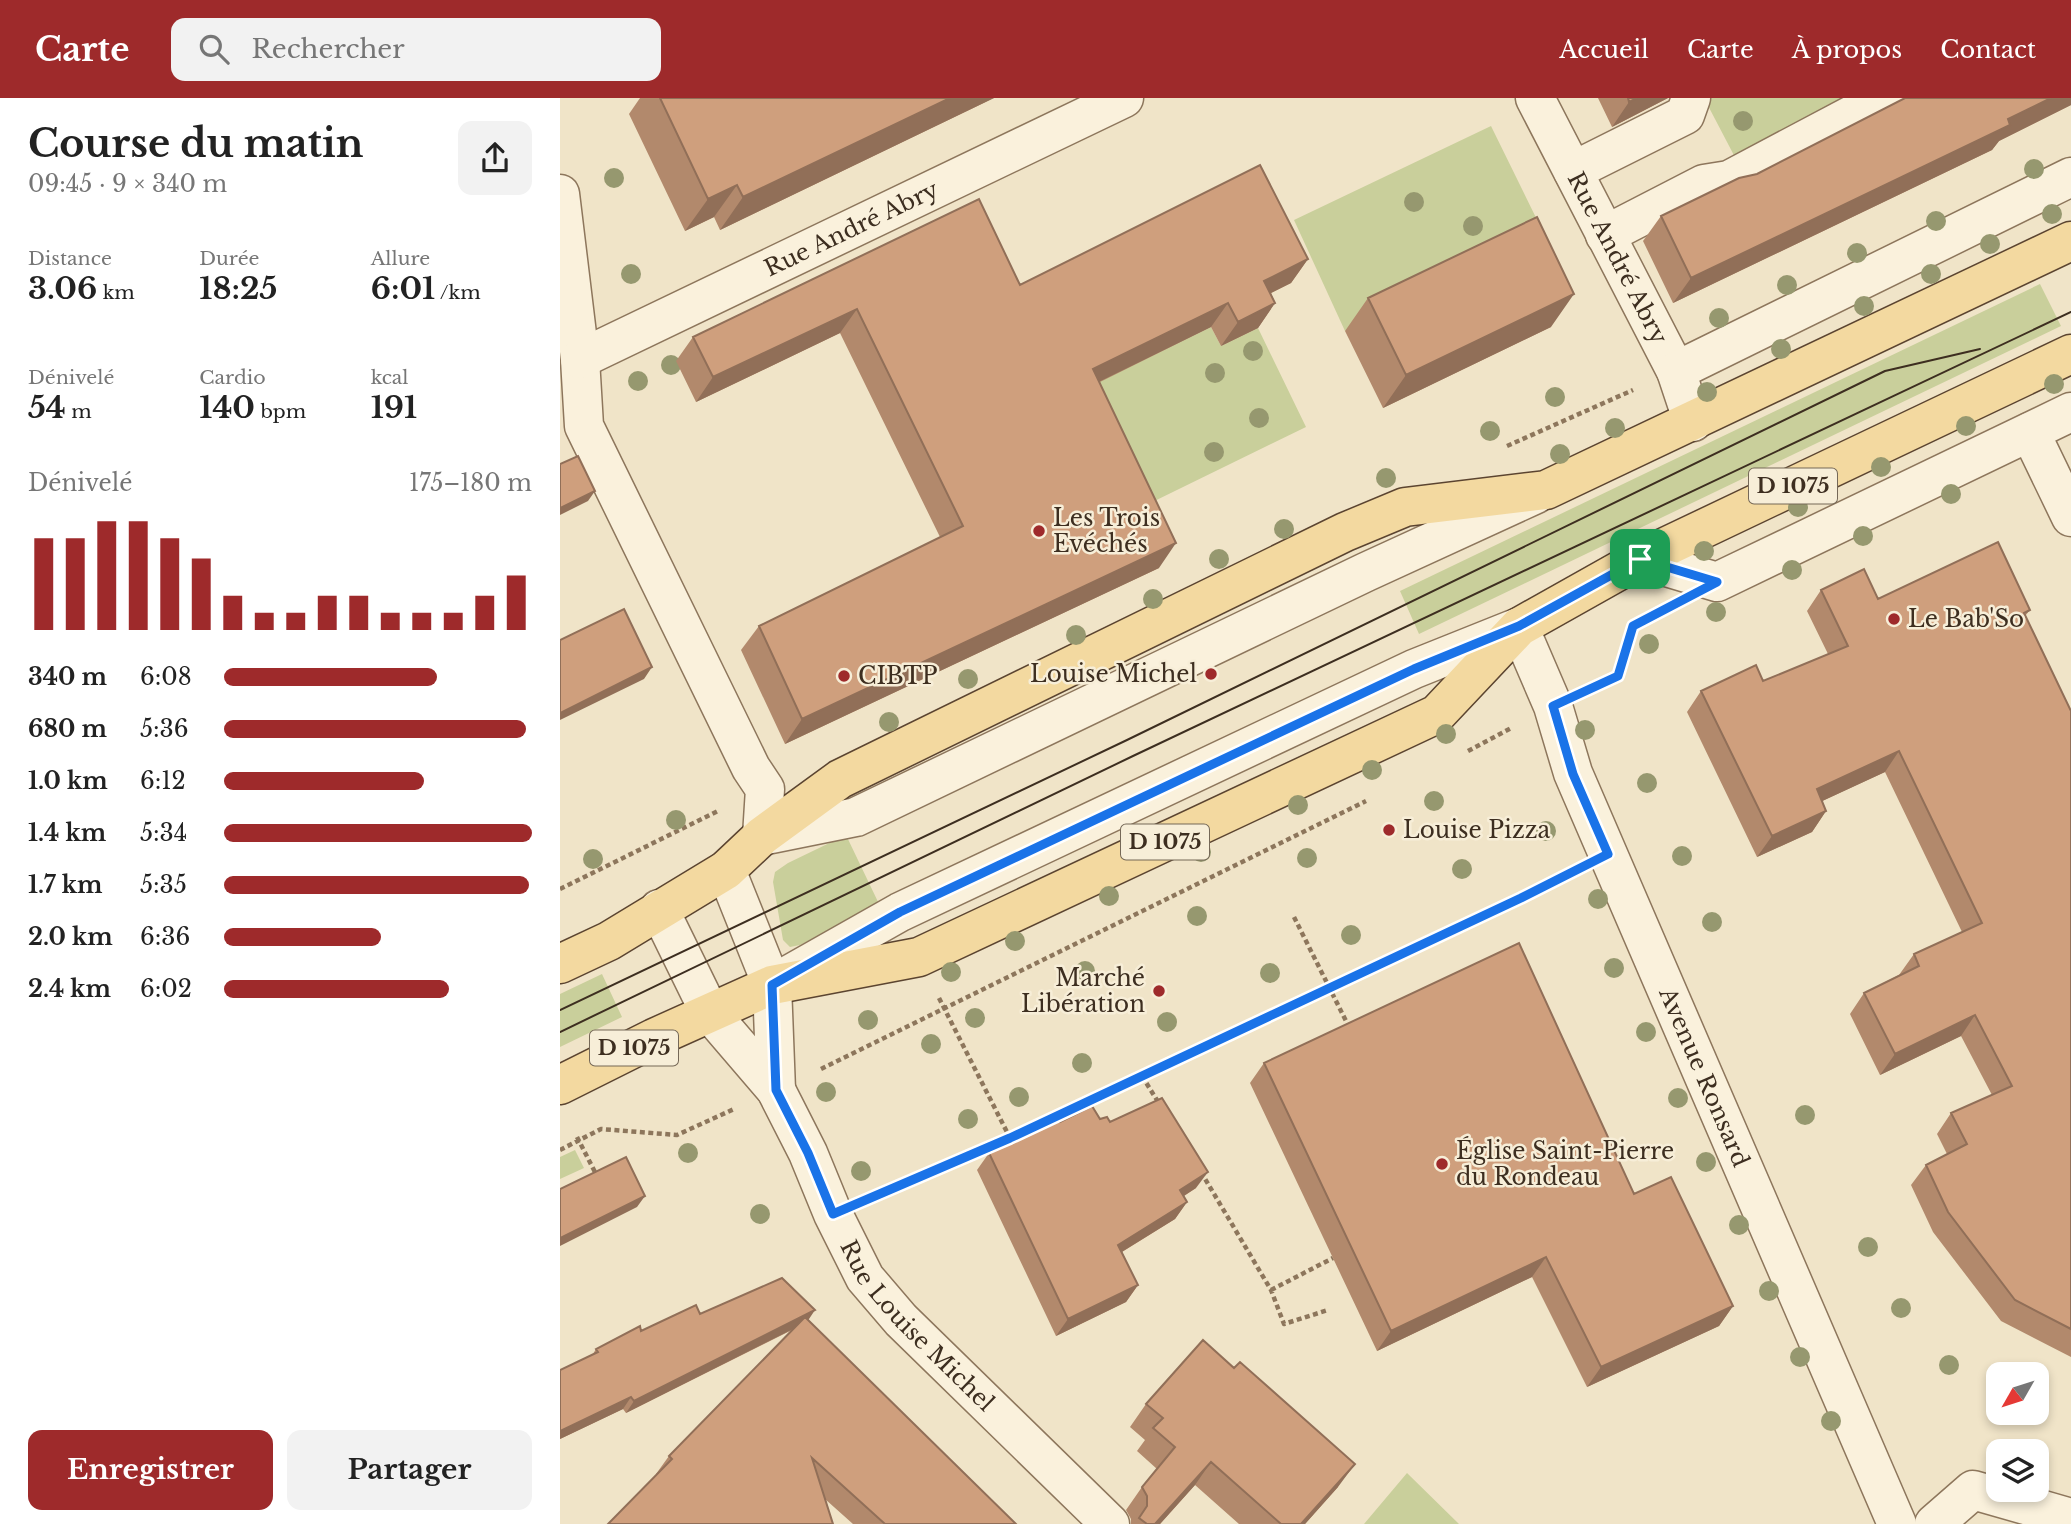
<!DOCTYPE html>
<html lang="fr">
<head>
<meta charset="utf-8">
<style>
	:root { --surface:#fff; --page:#f2f2f2; --text:#222; --muted:#767676; --accent:#9e2a2b }
	body { margin:0; font-family:"Libre Baskerville",serif; background:var(--page); color:var(--text); height:100vh; display:flex; flex-direction:column; font-size:26px; white-space:nowrap }
	* { box-sizing:border-box; margin:0 }
	p { font-size:23px; color:var(--muted) }
	.icon { flex:none; width:38px; height:38px; fill:none; stroke:currentColor; stroke-width:2; stroke-linecap:round; stroke-linejoin:round }
	.map { position:relative; flex:1; overflow:hidden }
	.panel { display:flex; flex-direction:column; background:var(--surface); width:560px }
	.panel>* { flex:none }
	.needle { width:46px; rotate:231deg }
	.buttons { position:absolute; left:1426px; top:1264px; display:grid; gap:14px }
	.buttons a { display:grid; place-items:center; width:63px; height:63px; border-radius:14px; background:var(--surface); box-shadow:0 4px 10px #0003; font-size:35px }
	.pin { position:absolute; display:grid; place-items:center; width:60px; height:60px; color:#fff; margin:-30px; border-radius:14px; box-shadow:0 4px 10px #0006 }
	.round { display:grid; place-items:center; flex:none; width:74px; height:74px; border-radius:14px; background:var(--page) }
	.headline { display:flex; align-items:center; justify-content:space-between; height:119px; padding:0 28px }
	h1 { font-size:38px; font-weight:700; line-height:52px }
	.stats { display:grid; grid-template-columns:repeat(3,1fr); gap:10px; height:119px; padding:7px 28px }
	.stats div { display:grid; align-content:center }
	.stats b { font-size:30px; font-weight:700 }
	.stats small { font-size:19px; font-weight:400 }
	.stats p { font-size:19px }
	.chart { height:196px; padding:14px 28px }
	.chart p { display:flex; justify-content:space-between }
	.chart svg { width:100%; height:126px; margin-top:7px; stroke:var(--accent); stroke-width:6 }
	.cta { display:flex; gap:14px; margin-top:auto; padding:14px 28px }
	.cta a { flex:1; height:80px; border-radius:14px; background:var(--accent); color:#fff; font-size:28px; font-weight:700; line-height:80px; text-align:center }
	.cta a+a { background:var(--page); color:var(--text) }
	ul { padding:0 28px; list-style:none; font-size:23px }
	li { display:grid; grid-template-columns:112px 84px 1fr; align-items:center; height:52px }
	li i { height:18px; border-radius:9px; background:var(--accent) }
	header { display:flex; align-items:center; gap:42px; box-sizing:border-box; height:98px; padding:0 35px; background:var(--accent); color:#fff }
	header strong { font-size:33px }
	nav { display:flex; gap:38px; margin-inline-start:auto; font-size:24px }
	.search { width:490px; height:63px; background:var(--page); display:flex; align-items:center; gap:18px; box-sizing:border-box; padding:0 24px; border-radius:14px; color:var(--muted); font-size:26px }
	main { display:flex; flex:1; min-height:0 }
	.map>svg:first-child { display:block }
</style>
</head>
<body>
<header>
<strong>Carte</strong>
<div class="search"><svg class="icon" aria-label="search" viewBox="0 0 24 24"><circle cx="10" cy="10" r="6"/><path d="M15 15l6 6"/></svg>Rechercher</div>
<nav><a>Accueil</a><a>Carte</a><a>À propos</a><a>Contact</a></nav>
</header>
<main>
<section class="panel">
<div class="headline"><div><h1>Course du matin</h1><p>09:45 · 9 × 340 m</p></div><a class="round"><svg class="icon" aria-label="share" viewBox="0 0 24 24"><path d="M12 15V3M7 8l5-5 5 5M5 13v7h14v-7"/></svg></a></div>
<div class="stats">
<div><p>Distance</p><b>3.06<small> km</small></b></div>
<div><p>Durée</p><b>18:25</b></div>
<div><p>Allure</p><b>6:01<small> /km</small></b></div>
</div>
<div class="stats">
<div><p>Dénivelé</p><b>54<small> m</small></b></div>
<div><p>Cardio</p><b>140<small> bpm</small></b></div>
<div><p>kcal</p><b>191</b></div>
</div>
<div class="chart"><p><span>Dénivelé</span>175–180 m</p>
<svg viewBox="0 0 160 44" preserveAspectRatio="none"><path d="M5 44V12M15 44V12M25 44V6M35 44V6M45 44V12M55 44V19M65 44V32M75 44V38M85 44V38M95 44V32M105 44V32M115 44V38M125 44V38M135 44V38M145 44V32M155 44V25"/></svg>
</div>
<ul>
<li><b>340 m</b>6:08<i style="width:69%"></i></li>
<li><b>680 m</b>5:36<i style="width:98%"></i></li>
<li><b>1.0 km</b>6:12<i style="width:65%"></i></li>
<li><b>1.4 km</b>5:34<i style="width:100%"></i></li>
<li><b>1.7 km</b>5:35<i style="width:99%"></i></li>
<li><b>2.0 km</b>6:36<i style="width:51%"></i></li>
<li><b>2.4 km</b>6:02<i style="width:73%"></i></li>
</ul>
<div class="cta"><a>Enregistrer</a><a>Partager</a></div>
</section>
<div class="map">
<svg width="1511" height="1426" viewBox="0 0 1511 1426">
	<rect width="100%" height="100%" fill="#f0e4c8"/>
	<path fill="#c9cf9b" d="M1144,0H1300L1178,65Z
		M931,28L984,136L785,233L734,122Z
		M1480,186L1501,228L859,536L840,493Z
		M651,229L661,248L698,230L746,329L572,414L516,295Z
		M286,737L320,808L240,847L230,849L223,842L213,784L215,774L228,765Z
		M42,876L62,919L0,949V896Z
		M15,1052L24,1070L0,1081V1059Z
		M847,1375L899,1426H804Z"/>
	<g fill="none" stroke-linecap="round" stroke-linejoin="round">
		<g stroke="#8d765c" stroke-width="41">
			<g id="minor">
				<path id="s1" d="M975,0L1116,273L1133,324"/>
				<path d="M1013,73L1125,17L1131,0"/>
				<path d="M0,96L20,261L24,328L191,670L205,691L202,738L296,719L806,474L976,396"/>
				<path d="M1045,137L1144,86L1169,82L1324,0"/>
				<path id="s2" d="M20,261L564,0"/>
				<path d="M1116,273L1511,79"/>
				<path d="M1470,334L1511,419"/>
				<path d="M1080,461L1157,484L1511,314"/>
				<path d="M166,772L212,887L216,992"/>
				<path id="s3" d="M99,811L150,915L216,992L248,1055L273,1116L305,1180L341,1222L550,1426"/>
				<path id="s4" d="M218,883L340,814L854,571L959,529L993,608L1013,675L1337,1426"/>
				<path d="M1374,1426L1413,1392L1511,1420"/>
			</g>
		</g>
		<g stroke="#5b4430" stroke-width="41">
			<path id="major" d="M0,866L49,843L166,772L202,738L280,681L785,434L845,409L986,392L1511,143
				M0,987L94,940L212,887L359,859L877,616L959,529L1080,461L1511,256"/>
		</g>
		<path stroke="#8d765c" stroke-width="4.5" stroke-dasharray="5 3.5" stroke-linecap="butt" d="M947,348L1073,292
			M1033,589L1058,577L1073,528L1097,515
			M908,653L953,629
			M0,791L158,713
			M734,819L790,931
			M379,900L450,1040
			M261,971L806,703
			M582,978L600,1007
			M17,1039L36,1076
			M0,1052L41,1031L117,1037L174,1011
			M641,1074L711,1192L724,1226L768,1212
			M313,1099L450,1040L1007,777
			M711,1192L773,1160"/>
		<use href="#minor" stroke="#faf1dc" stroke-width="38"/>
		<use href="#major" stroke="#f3d9a0" stroke-width="38"/>
		<path stroke="#3d2e20" stroke-width="2" d="M0,912L567,642L1325,273L1420,251
			M0,934L573,658L1511,214"/>
	</g>
	<g fill="#96986f">
		<circle cx="1183" cy="23" r="10"/>
		<circle cx="1474" cy="71" r="10"/>
		<circle cx="54" cy="80" r="10"/>
		<circle cx="854" cy="104" r="10"/>
		<circle cx="1492" cy="116" r="10"/>
		<circle cx="1376" cy="123" r="10"/>
		<circle cx="913" cy="128" r="10"/>
		<circle cx="1430" cy="146" r="10"/>
		<circle cx="1297" cy="155" r="10"/>
		<circle cx="71" cy="176" r="10"/>
		<circle cx="1371" cy="176" r="10"/>
		<circle cx="1227" cy="187" r="10"/>
		<circle cx="1304" cy="208" r="10"/>
		<circle cx="1159" cy="220" r="10"/>
		<circle cx="1221" cy="251" r="10"/>
		<circle cx="693" cy="253" r="10"/>
		<circle cx="111" cy="267" r="10"/>
		<circle cx="655" cy="275" r="10"/>
		<circle cx="78" cy="283" r="10"/>
		<circle cx="1494" cy="286" r="10"/>
		<circle cx="1147" cy="294" r="10"/>
		<circle cx="995" cy="299" r="10"/>
		<circle cx="699" cy="320" r="10"/>
		<circle cx="1406" cy="328" r="10"/>
		<circle cx="1055" cy="330" r="10"/>
		<circle cx="930" cy="333" r="10"/>
		<circle cx="654" cy="354" r="10"/>
		<circle cx="1000" cy="356" r="10"/>
		<circle cx="1321" cy="369" r="10"/>
		<circle cx="826" cy="380" r="10"/>
		<circle cx="1391" cy="396" r="10"/>
		<circle cx="1238" cy="409" r="10"/>
		<circle cx="724" cy="431" r="10"/>
		<circle cx="1303" cy="438" r="10"/>
		<circle cx="1144" cy="453" r="10"/>
		<circle cx="659" cy="461" r="10"/>
		<circle cx="1232" cy="472" r="10"/>
		<circle cx="593" cy="501" r="10"/>
		<circle cx="1156" cy="514" r="10"/>
		<circle cx="516" cy="537" r="10"/>
		<circle cx="1089" cy="546" r="10"/>
		<circle cx="408" cy="581" r="10"/>
		<circle cx="329" cy="624" r="10"/>
		<circle cx="1025" cy="632" r="10"/>
		<circle cx="886" cy="636" r="10"/>
		<circle cx="812" cy="672" r="10"/>
		<circle cx="1087" cy="685" r="10"/>
		<circle cx="874" cy="703" r="10"/>
		<circle cx="738" cy="707" r="10"/>
		<circle cx="116" cy="722" r="10"/>
		<circle cx="986" cy="733" r="10"/>
		<circle cx="641" cy="754" r="10"/>
		<circle cx="1122" cy="758" r="10"/>
		<circle cx="747" cy="760" r="10"/>
		<circle cx="33" cy="761" r="10"/>
		<circle cx="902" cy="771" r="10"/>
		<circle cx="549" cy="798" r="10"/>
		<circle cx="1038" cy="801" r="10"/>
		<circle cx="637" cy="818" r="10"/>
		<circle cx="1152" cy="824" r="10"/>
		<circle cx="791" cy="837" r="10"/>
		<circle cx="455" cy="843" r="10"/>
		<circle cx="1054" cy="870" r="10"/>
		<circle cx="525" cy="873" r="10"/>
		<circle cx="391" cy="874" r="10"/>
		<circle cx="710" cy="875" r="10"/>
		<circle cx="415" cy="920" r="10"/>
		<circle cx="308" cy="922" r="10"/>
		<circle cx="607" cy="924" r="10"/>
		<circle cx="1086" cy="934" r="10"/>
		<circle cx="371" cy="946" r="10"/>
		<circle cx="522" cy="965" r="10"/>
		<circle cx="266" cy="994" r="10"/>
		<circle cx="459" cy="999" r="10"/>
		<circle cx="1118" cy="1000" r="10"/>
		<circle cx="1245" cy="1017" r="10"/>
		<circle cx="408" cy="1021" r="10"/>
		<circle cx="128" cy="1055" r="10"/>
		<circle cx="1146" cy="1064" r="10"/>
		<circle cx="301" cy="1073" r="10"/>
		<circle cx="200" cy="1116" r="10"/>
		<circle cx="1179" cy="1127" r="10"/>
		<circle cx="1308" cy="1149" r="10"/>
		<circle cx="1209" cy="1193" r="10"/>
		<circle cx="1341" cy="1210" r="10"/>
		<circle cx="1240" cy="1259" r="10"/>
		<circle cx="1389" cy="1267" r="10"/>
		<circle cx="1271" cy="1323" r="10"/>
	</g>
	<path fill="#b2896c" d="M80,0H434L160,132L154,119L125,133L69,16Z
		M1038,0H1108L1052,29Z
		M1511,0V7L1439,43L1432,52L1113,205L1083,143L1101,118L1197,76Z
		M419,101L460,187L748,161L731,185L711,195L715,205L698,230L661,248L651,229L540,284L599,470L225,646L181,552L199,528L380,439L280,235L136,304L116,263L133,239Z
		M808,200L991,229L823,310L785,233Z
		M1261,492L1318,501L1470,512L1465,518L1511,613V1259L1441,1223L1373,1134L1351,1087L1366,1067L1387,1056L1377,1036L1391,1015L1432,997L1401,938L1320,977L1290,916L1304,895L1339,877L1354,856L1402,834L1325,674L1262,703L1266,713L1252,734L1197,759L1127,614L1141,593L1203,583L1268,556L1247,513Z
		M704,965L1074,1096L1173,1208L1159,1228L1027,1289L972,1179L817,1253L690,985Z
		M500,1024H550L636,1090L624,1098L627,1104L615,1121L562,1154L578,1187L566,1204L496,1238L417,1072L429,1055Z
		M140,1216L248,1222L456,1426H293L265,1401L96,1376L109,1358L234,1231L66,1315L63,1311L0,1341V1272L33,1256L36,1251L81,1233Z
		M586,1306L778,1389L745,1426H679L635,1387L600,1426H571V1421L566,1412L582,1389L597,1371L577,1353L585,1342L570,1329Z"/>
	<path fill="#916f58" d="M390,0H434L160,132L183,99Z
		M1077,0H1108L1052,29L1069,4Z
		M1491,0H1511V7L1439,43L1432,52L1113,205L1131,180Z
		M177,87L154,119L125,133L148,101Z
		M748,161L731,185L687,207L704,183Z
		M1014,196L991,229L823,310L846,277Z
		M668,205L651,229L516,295L533,271Z
		M715,205L698,230L661,248L678,224Z
		M297,211L280,235L136,304L153,279Z
		M35,393L28,403L0,417V410Z
		M616,445L599,470L225,646L242,621Z
		M92,569L84,581L0,622V615Z
		M1339,653L1325,674L1243,712L1257,691Z
		M1266,713L1252,734L1197,759L1212,738Z
		M1415,917L1401,938L1320,977L1335,956Z
		M648,1074L636,1090L608,1108L620,1092Z
		M85,1098L77,1109L0,1148V1140Z
		M627,1104L615,1121L547,1163L558,1147Z
		M986,1159L972,1179L817,1253L831,1233Z
		M578,1187L566,1204L496,1238L508,1221Z
		M1173,1208L1159,1228L1027,1289L1041,1269Z
		M255,1212L247,1224L66,1315L74,1303Z
		M71,1299L63,1311L0,1341V1333Z
		M651,1364L635,1387L600,1426H595Z
		M795,1366L778,1389L745,1426H741Z"/>
	<path fill="#cf9f7d" stroke="#916f58" stroke-width="2" d="M100,0H390L183,99L177,87L148,101Z
		M1068,0H1077L1069,4Z
		M1345,0H1491L1448,21L1450,27L1131,180L1101,118L1179,80L1197,76Z
		M700,67L748,161L704,183L715,205L678,224L668,205L533,271L616,445L242,621L199,528L403,428L297,211L153,279L133,239L419,101L460,187Z
		M977,119L1014,196L846,277L808,200Z
		M18,358L35,393L0,410V366Z
		M1438,444L1470,512L1464,515L1511,613V1231L1455,1202L1388,1114L1366,1067L1407,1046L1391,1015L1452,988L1415,917L1335,956L1304,895L1359,868L1354,856L1422,825L1339,653L1257,691L1266,713L1212,738L1141,593L1196,567L1203,583L1288,548L1261,492L1304,471L1318,501Z
		M64,511L92,569L0,615V542Z
		M959,845L1074,1096L1111,1079L1173,1208L1041,1269L986,1159L831,1233L704,965Z
		M602,1000L648,1074L620,1092L627,1104L558,1147L578,1187L508,1221L429,1055L499,1023L500,1024L532,1008L540,1021L547,1019L550,1024Z
		M66,1059L85,1098L0,1140V1091Z
		M222,1180L255,1212L74,1303L71,1299L0,1333V1272L38,1254L36,1251L80,1228L81,1233L136,1207L140,1216Z
		M245,1219L456,1426H325L252,1360L273,1426H48L112,1361L109,1358Z
		M643,1242L674,1270L680,1264L795,1366L741,1426H721L651,1364L595,1426H587L579,1420L587,1408V1398L582,1389L615,1349L593,1330L603,1320L586,1306Z"/>
	<g fill="none" stroke-linecap="round" stroke-linejoin="round">
		<g stroke="#fff" stroke-width="14">
			<path id="route" d="M1080,461L1157,484L1073,528L1058,578L993,608L1013,676L1048,756L961,800L450,1040L273,1116L248,1055L216,992L212,887L340,814L854,571L959,528Z"/>
		</g>
		<use href="#route" stroke="#1a73e8" stroke-width="9"/>
	</g>
	<g fill="#9e2a2b" stroke="#f7eed8" stroke-width="2.5">
		<circle cx="479" cy="433" r="7"/>
		<circle cx="1334" cy="521" r="7"/>
		<circle cx="651" cy="576" r="7"/>
		<circle cx="284" cy="578" r="7"/>
		<circle cx="829" cy="732" r="7"/>
		<circle cx="599" cy="893" r="7"/>
		<circle cx="882" cy="1066" r="7"/>
	</g>
	<g text-anchor="middle" stroke-width="5" stroke-linejoin="round" paint-order="stroke">
		<g fill="#f7eed8" stroke="#756857" stroke-width="2">
			<rect x="1189" y="370.5" width="88" height="35" rx="5"/>
			<rect x="561" y="726.5" width="88" height="35" rx="5"/>
			<rect x="30" y="932.5" width="88" height="35" rx="5"/>
		</g>
		<g font-size="21" font-weight="bold" fill="#3d2e20">
			<text x="1233" y="395">D 1075</text>
			<text x="605" y="751">D 1075</text>
			<text x="74" y="957">D 1075</text>
		</g>
		<g font-size="23" fill="#3d2e20" stroke="#f7eed8">
			<text dy="8" stroke="none"><textPath href="#s2" startOffset="301">Rue André Abry</textPath></text>
			<text dy="8" stroke="none"><textPath href="#s1" startOffset="180">Rue André Abry</textPath></text>
			<text dy="8" stroke="none"><textPath href="#s4" startOffset="1309">Avenue Ronsard</textPath></text>
			<text dy="8" stroke="none"><textPath href="#s3" startOffset="495">Rue Louise Michel</textPath></text>
		</g>
		<g font-size="23" fill="#3d2e20" stroke="#f7eed8" text-anchor="start">
			<text x="493" y="428">Les Trois<tspan x="493" dy="26">Evéchés</tspan></text>
			<text x="1348" y="529">Le Bab'So</text>
			<text x="637" y="584" text-anchor="end">Louise Michel</text>
			<text x="298" y="586">CIBTP</text>
			<text x="843" y="740">Louise Pizza</text>
			<text x="585" y="888" text-anchor="end">Marché<tspan x="585" dy="26">Libération</tspan></text>
			<text x="896" y="1061">Église Saint-Pierre<tspan x="896" dy="26">du Rondeau</tspan></text>
		</g>
	</g>
</svg>
<div class="buttons">
<a><svg class="needle" viewBox="-14 -14 28 28"><path d="M0-13l5 13h-10z" fill="#e53935"/><path d="M0 13l5-13h-10z" fill="#767676"/></svg></a>
<a><svg class="icon" aria-label="layers" viewBox="0 0 24 24"><path d="M12 4l9 5-9 5-9-5zM3 14l9 5 9-5"/></svg></a>
</div>
<div class="pin" style="left:1080px;top:461px;background:#1e9e55"><svg class="icon" aria-label="arrive" viewBox="0 0 24 24"><path d="M6 21V4h12l-3 4 3 4H6"/></svg></div>
</div>
</main>
</body>
</html>
